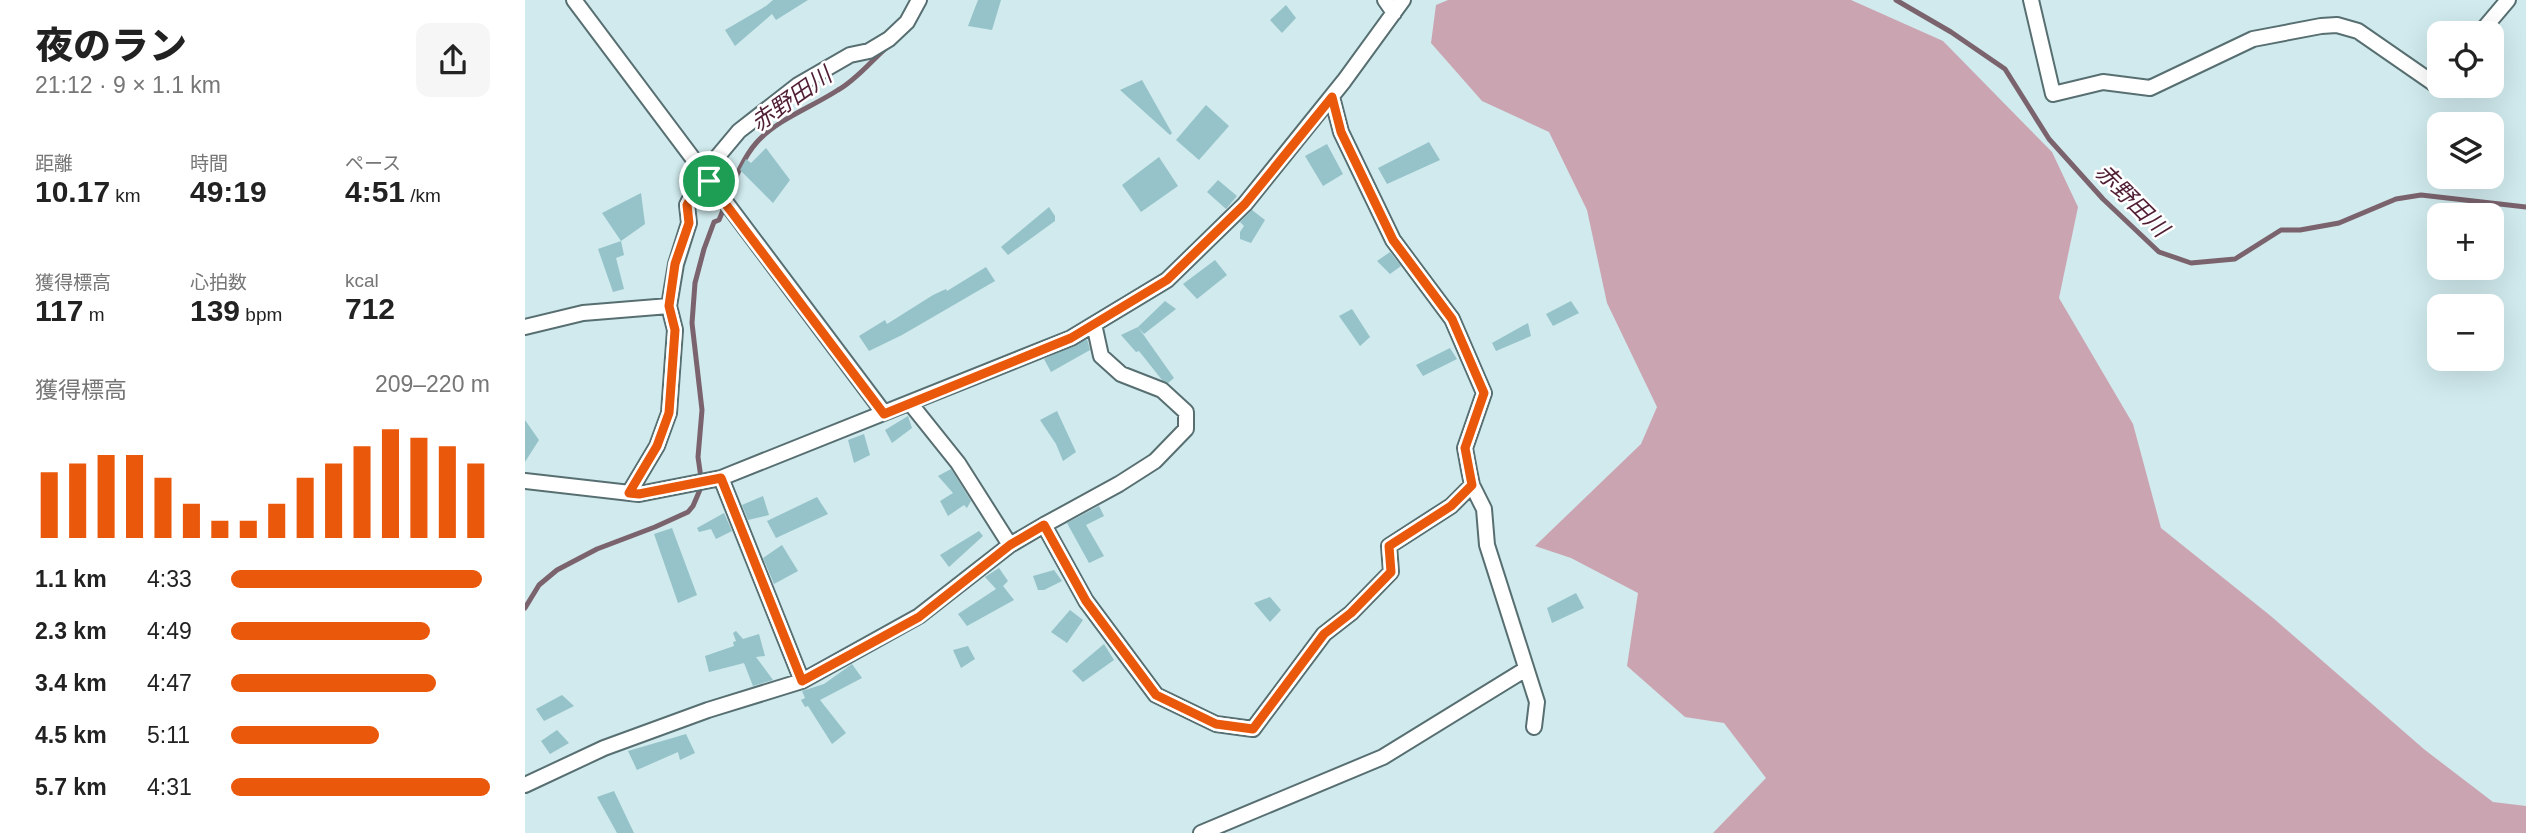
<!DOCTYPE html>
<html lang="ja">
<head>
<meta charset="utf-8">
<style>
	:root { --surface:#fff; --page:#f6f6f6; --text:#222; --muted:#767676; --accent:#ea580c }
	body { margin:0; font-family:Helvetica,"Noto Sans JP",sans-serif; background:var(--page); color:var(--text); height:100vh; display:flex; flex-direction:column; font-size:26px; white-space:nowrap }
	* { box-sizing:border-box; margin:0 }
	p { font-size:23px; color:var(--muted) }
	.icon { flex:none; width:38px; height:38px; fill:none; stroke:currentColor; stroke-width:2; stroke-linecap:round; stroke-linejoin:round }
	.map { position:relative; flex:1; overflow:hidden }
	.panel { display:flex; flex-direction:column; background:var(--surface); width:525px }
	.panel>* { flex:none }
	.tools { position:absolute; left:1902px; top:21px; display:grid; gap:14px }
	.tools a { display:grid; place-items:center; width:77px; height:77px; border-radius:14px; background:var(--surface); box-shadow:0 7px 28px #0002; font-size:35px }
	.pin { position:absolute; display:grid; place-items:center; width:60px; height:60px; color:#fff; margin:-30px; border:4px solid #fff; border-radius:50%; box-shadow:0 2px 7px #0007 }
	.round { display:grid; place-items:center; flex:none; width:74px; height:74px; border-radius:14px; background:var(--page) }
	.overview { display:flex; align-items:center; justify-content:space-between; height:119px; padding:0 35px }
	h1 { font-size:38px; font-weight:800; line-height:52px }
	.figures { display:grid; grid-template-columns:repeat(3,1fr); gap:10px; height:119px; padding:7px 35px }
	.figures div { display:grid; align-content:center }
	.figures b { font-size:30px; font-weight:800 }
	.figures small { font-size:19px; font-weight:400 }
	.figures p { font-size:19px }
	.chart { height:196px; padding:14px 35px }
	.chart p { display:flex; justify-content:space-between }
	.chart svg { width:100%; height:126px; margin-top:7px; stroke:var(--accent); stroke-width:6 }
	ul { padding:0 35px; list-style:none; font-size:23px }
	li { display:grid; grid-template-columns:112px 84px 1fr; align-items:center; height:52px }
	li i { height:18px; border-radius:9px; background:var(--accent) }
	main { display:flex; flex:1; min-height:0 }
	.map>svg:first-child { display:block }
</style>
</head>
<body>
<main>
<section class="panel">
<div class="overview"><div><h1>夜のラン</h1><p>21:12 · 9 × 1.1 km</p></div><a class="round"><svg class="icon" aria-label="share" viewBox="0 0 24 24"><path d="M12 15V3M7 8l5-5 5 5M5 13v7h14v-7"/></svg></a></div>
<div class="figures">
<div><p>距離</p><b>10.17<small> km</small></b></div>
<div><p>時間</p><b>49:19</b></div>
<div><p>ペース</p><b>4:51<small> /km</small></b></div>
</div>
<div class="figures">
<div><p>獲得標高</p><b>117<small> m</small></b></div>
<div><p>心拍数</p><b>139<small> bpm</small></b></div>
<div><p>kcal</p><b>712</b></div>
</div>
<div class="chart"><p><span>獲得標高</span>209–220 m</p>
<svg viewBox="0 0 160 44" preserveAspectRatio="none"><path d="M5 44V21M15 44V18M25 44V15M35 44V15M45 44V23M55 44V32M65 44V38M75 44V38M85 44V32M95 44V23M105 44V18M115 44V12M125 44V6M135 44V9M145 44V12M155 44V18"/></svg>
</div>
<ul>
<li><b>1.1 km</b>4:33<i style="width:97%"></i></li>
<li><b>2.3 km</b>4:49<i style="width:77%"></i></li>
<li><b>3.4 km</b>4:47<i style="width:79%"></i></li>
<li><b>4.5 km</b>5:11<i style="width:57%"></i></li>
<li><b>5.7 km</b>4:31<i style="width:100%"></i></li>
</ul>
</section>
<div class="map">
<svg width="2001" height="833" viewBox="0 0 2001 833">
	<rect width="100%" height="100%" fill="#d0eaed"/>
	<path fill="#cba4b1" d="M923,0H1326L1418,41L1527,152L1553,207L1534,298L1608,424L1636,528L1747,617L1900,750L1968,802L2001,806V833H1188L1241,778L1199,723L1160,717L1102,666L1113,593L1046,558L1010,546L1116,444L1132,407L1082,303L1062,210L1024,132L957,101L906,43L911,5Z"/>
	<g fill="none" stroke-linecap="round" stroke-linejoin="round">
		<path stroke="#7b636d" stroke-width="5" d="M1371,0L1426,32L1480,69L1524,139L1578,199L1634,252L1666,263L1710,259L1756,230H1775L1814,223L1871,199L1896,195L2001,207
			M0,608L14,585L32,570L72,549L130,527L163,512L168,506L177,485L173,457L177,410L167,323L170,283L179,249L189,222L194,220C205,195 213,163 232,142C253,119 287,107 313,90C332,79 345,62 361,48"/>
	</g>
	<path fill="#95c3c9" d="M248,0H283L251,20L247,14L210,46L200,30L241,6Z
		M453,0H476L467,30L443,26Z
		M761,5L771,18L757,33L745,20Z
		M617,80L647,133L645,135L595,90Z
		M681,105L704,126L674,160L651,140Z
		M904,142L915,160L862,184L853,168Z
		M802,144L818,174L798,186L780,156Z
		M241,148L265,180L248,203L215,170L221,159L226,163Z
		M634,157L653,186L616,212L597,185Z
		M693,180L712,196L701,209L682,192Z
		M116,193L120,224L96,241L77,213Z
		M524,207L530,216V221L483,255L476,247Z
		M727,210L740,220L726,243L715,239V232L719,226L715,222Z
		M96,241L99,255L91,258L99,289L88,292L73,249Z
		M865,252L876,266L865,274L852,261Z
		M690,260L702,275L672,299L658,284Z
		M461,267L470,281L377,335L344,351L334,336L360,320L362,324L408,295L421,289L422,291Z
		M640,301L651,309L619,334L613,327Z
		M1046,301L1054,313L1028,326L1021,314Z
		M827,309L845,337L835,346L814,316Z
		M1003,323L1006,336L971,351L967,343Z
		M613,327L649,378L643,383L637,380L614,351L611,352L596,335Z
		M562,339L565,350L526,372L519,359Z
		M925,348L932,359L898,376L891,365Z
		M532,411L551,452L538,461L531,444L515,420Z
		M383,416L387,428L367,443L360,430Z
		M0,420L14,440L0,462Z
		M339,434L345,455L329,463L323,440Z
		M426,469L446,501L442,508L439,505L423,516L415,501L428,493L413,476Z
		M238,496L244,515L223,520L217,505Z
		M292,497L303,514L251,538L242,521Z
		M574,506L579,516L561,525L579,556L564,563L542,523Z
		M199,513L207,531L191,539L186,529L174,532L172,528Z
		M147,528L172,595L153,603L129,534Z
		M454,531L458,536L424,567L415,555Z
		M257,545L273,571L249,584L238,558Z
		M474,568L483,581L478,586L489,600L442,626L433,614L471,589L460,577Z
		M529,570L537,581L519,590H513L508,576Z
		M1051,593L1059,608L1027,623L1022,608Z
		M745,597L756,610L745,622L729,603Z
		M545,610L558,620L542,643L526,632Z
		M211,631L218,639L234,634L240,656L231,657L248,680L228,686L219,663L184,672L180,656L209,646L208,642L211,641L208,633Z
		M579,644L589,660L558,682L547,671Z
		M443,646L450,659L436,668L428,650Z
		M327,664L337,678L295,700L321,733L307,744L283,706L280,707L276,700L280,698L277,691L299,684Z
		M37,695L49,706L19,721L11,709Z
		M32,730L44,743L25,754L16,741Z
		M161,734L170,753L155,760L153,752L112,770L103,751Z
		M89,791L109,833H92L72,797Z"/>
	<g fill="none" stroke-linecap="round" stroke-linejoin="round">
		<g stroke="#586f72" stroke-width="18">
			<path id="street" d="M49,0L359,413
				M860,0L869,13
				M1506,0L1528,94L1578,82L1625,88L1728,39L1796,26L1812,25L1833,31L1911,85L1914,81
				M1955,33L1983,0
				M807,97L816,132L868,240L927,319L959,393L940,448L944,470L947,485L959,509L962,545L1012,702L1009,727
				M0,327L58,313L144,306L151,264L164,223L162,205L178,174L214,131L273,85L325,55L344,51L364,39L382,22L394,0
				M385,403L433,463L485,545
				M196,478L277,681
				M0,481L114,494L196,478L546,338L642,280L720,204L819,81L878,0
				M104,493L132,446L144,413L150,330L144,306
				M519,525L594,484L630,461L661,429V412L637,390L596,374L576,356L569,324
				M0,785L79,748L183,710L277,681L394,616L485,545L519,525L561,601L631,695L691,724L728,729L799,634L826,613L866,572L864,546L926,506L947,485
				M676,833L858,757L1001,669"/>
		</g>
		<use href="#street" stroke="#fff" stroke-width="14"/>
	</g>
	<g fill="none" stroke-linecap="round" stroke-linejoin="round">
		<g stroke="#fff" stroke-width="14">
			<path id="route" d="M807,97L816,132L868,240L927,319L959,393L940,448L947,485L926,506L864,546L866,572L826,613L799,634L728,729L691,724L631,695L561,601L519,525L485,545L394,617L277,681L196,478L114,494L104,493L132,446L144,413L150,330L144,306L150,264L164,223L162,205L178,174L359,414L546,338L642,280L720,204Z"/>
		</g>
		<use href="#route" stroke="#ea580c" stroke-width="9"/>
	</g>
	<g text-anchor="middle" stroke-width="5" stroke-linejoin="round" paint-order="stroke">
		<g font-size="23" font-style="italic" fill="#501e34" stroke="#fff">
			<text transform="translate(266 99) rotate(-35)" y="8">赤野田川</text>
			<text transform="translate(1607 200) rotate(45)" y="8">赤野田川</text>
		</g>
	</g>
</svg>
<div class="tools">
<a><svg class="icon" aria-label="locate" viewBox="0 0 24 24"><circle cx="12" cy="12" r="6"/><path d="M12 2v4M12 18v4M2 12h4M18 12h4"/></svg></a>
<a><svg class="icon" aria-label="layers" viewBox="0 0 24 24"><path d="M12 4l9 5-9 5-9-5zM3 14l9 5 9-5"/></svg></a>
<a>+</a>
<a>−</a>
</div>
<div class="pin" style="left:184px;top:181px;background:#1e9e55"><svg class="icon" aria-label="arrive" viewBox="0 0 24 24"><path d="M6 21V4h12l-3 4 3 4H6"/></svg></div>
</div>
</main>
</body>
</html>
